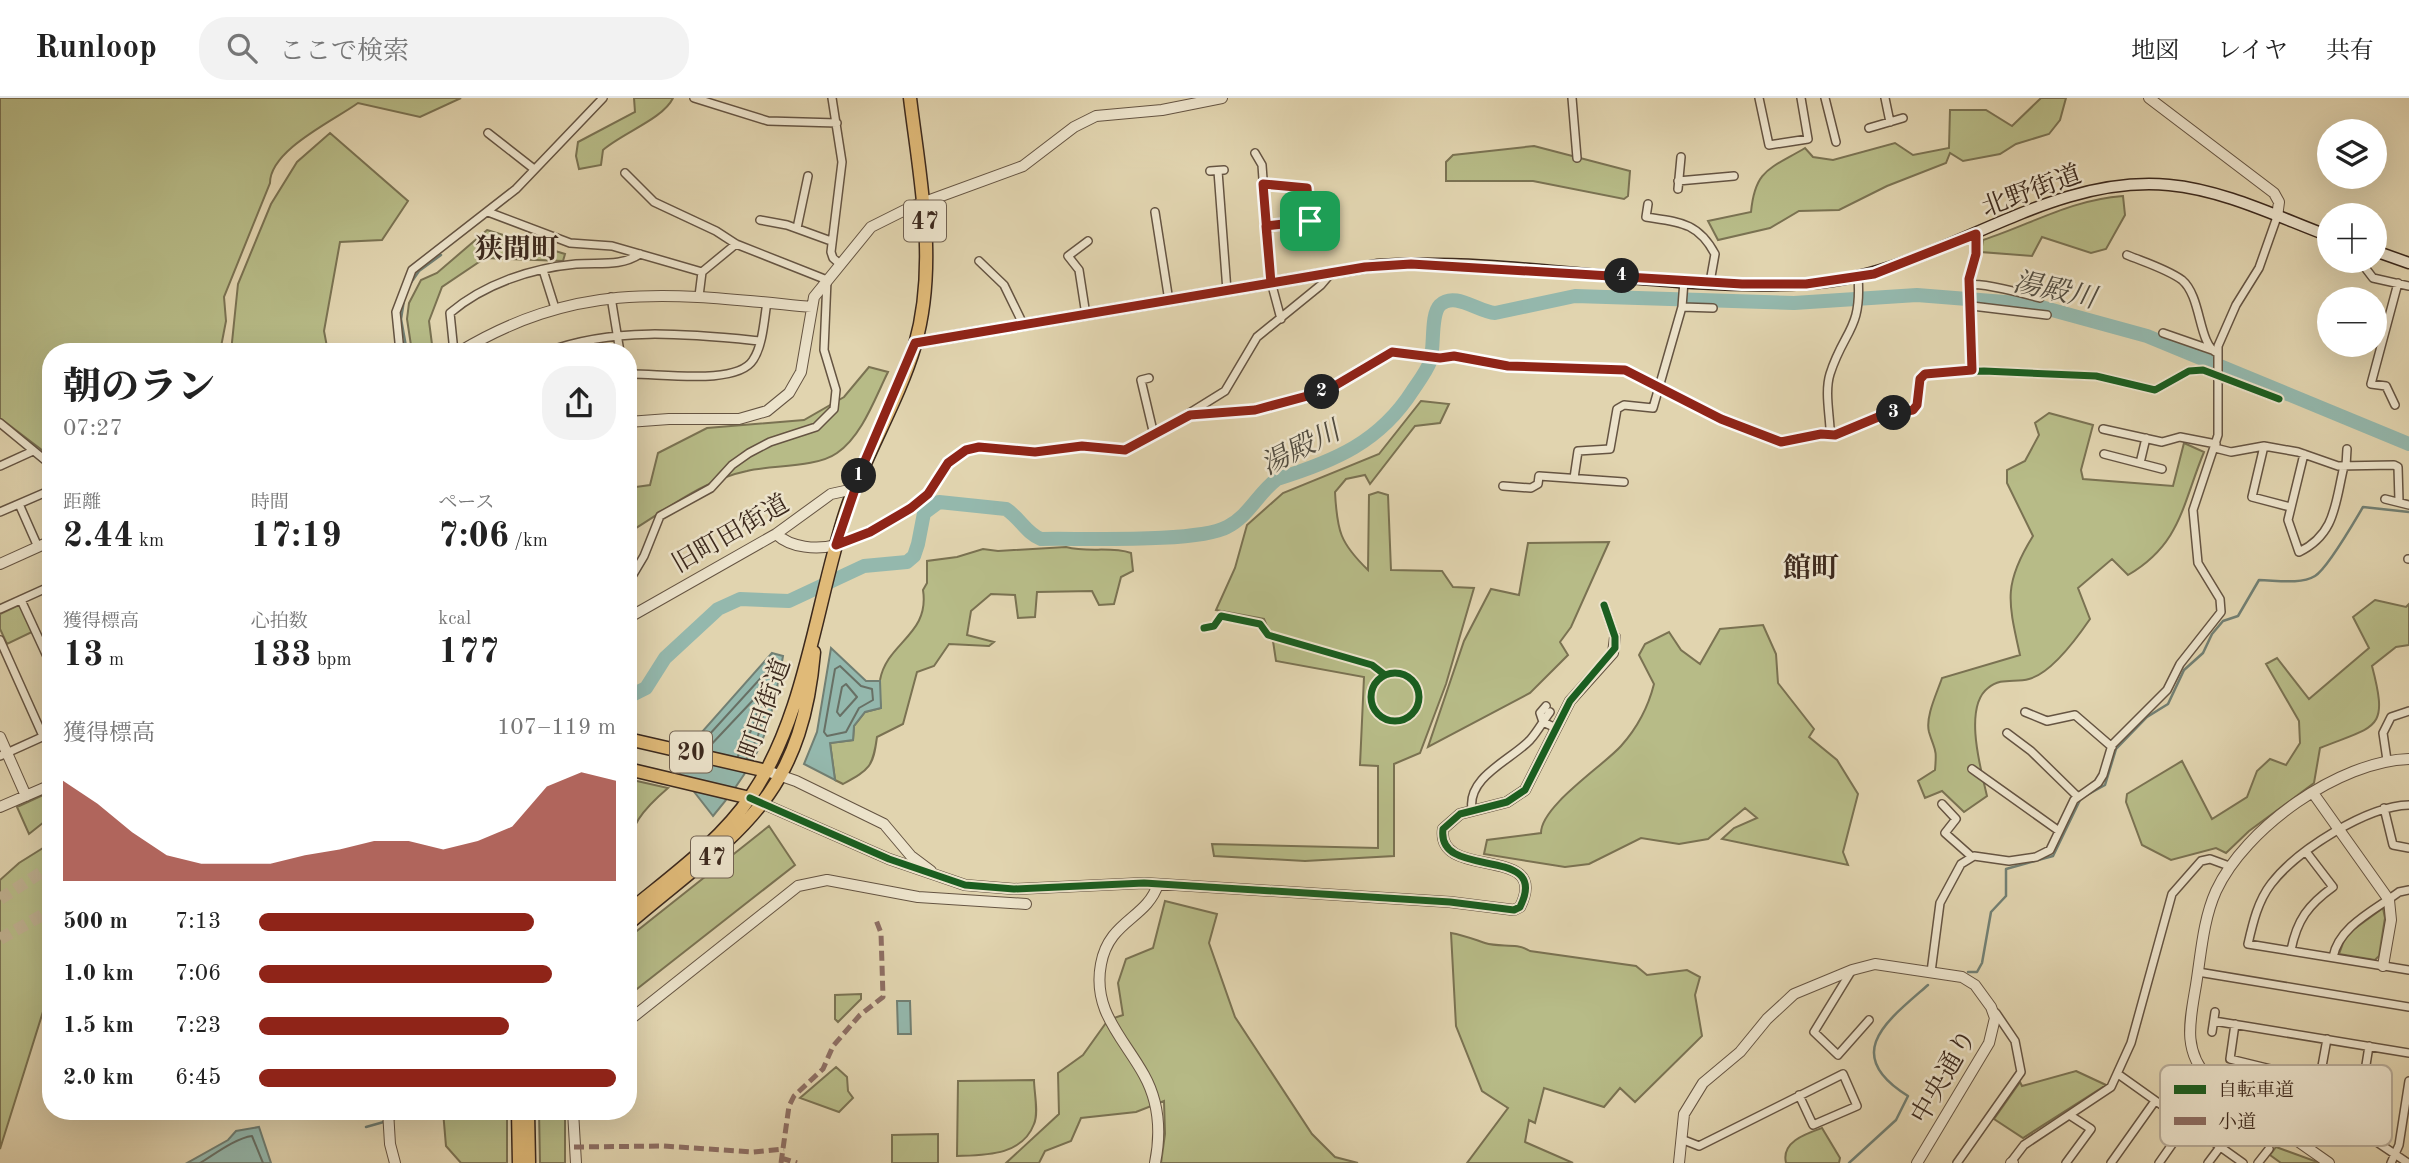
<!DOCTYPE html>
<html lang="ja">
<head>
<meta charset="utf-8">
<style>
	:root { --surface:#fff; --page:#f2f2f2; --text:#222; --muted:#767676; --line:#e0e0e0; --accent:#8f2418 }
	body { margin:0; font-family:"Old Standard TT","Noto Serif JP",serif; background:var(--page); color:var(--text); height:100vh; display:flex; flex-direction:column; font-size:26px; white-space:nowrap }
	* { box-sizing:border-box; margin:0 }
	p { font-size:23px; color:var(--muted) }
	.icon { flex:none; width:38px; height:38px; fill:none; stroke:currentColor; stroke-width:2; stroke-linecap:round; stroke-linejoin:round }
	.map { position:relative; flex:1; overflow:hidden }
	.drawer { position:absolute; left:42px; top:245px; width:595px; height:777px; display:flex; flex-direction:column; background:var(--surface); border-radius:28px; box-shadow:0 7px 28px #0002 }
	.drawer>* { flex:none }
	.controls { position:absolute; left:2317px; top:21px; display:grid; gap:14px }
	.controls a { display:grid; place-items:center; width:70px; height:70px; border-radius:50%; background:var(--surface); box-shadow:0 7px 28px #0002; font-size:35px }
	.pin { position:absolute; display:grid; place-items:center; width:60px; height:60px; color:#fff; margin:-30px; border-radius:14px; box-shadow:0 4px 10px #0006 }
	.km { position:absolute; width:35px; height:35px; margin:-18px; border-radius:50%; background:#222; color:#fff; font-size:19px; line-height:35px; text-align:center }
	.round { display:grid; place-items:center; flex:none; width:74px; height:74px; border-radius:28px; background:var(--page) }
	.overview { display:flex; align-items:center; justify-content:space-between; height:119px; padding:0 21px }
	h1 { font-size:38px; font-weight:800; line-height:52px }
	.metrics { display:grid; grid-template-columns:repeat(3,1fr); gap:10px; height:119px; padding:7px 21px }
	.metrics div { display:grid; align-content:center }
	.metrics b { font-size:35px; font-weight:800 }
	.metrics small { font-size:19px; font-weight:400 }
	.metrics p { font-size:19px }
	.chart { height:196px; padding:14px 21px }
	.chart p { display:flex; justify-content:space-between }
	.chart svg { width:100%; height:126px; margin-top:7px; fill:var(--accent); opacity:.7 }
	ul { padding:0 21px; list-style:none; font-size:23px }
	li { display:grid; grid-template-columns:112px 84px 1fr; align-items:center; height:52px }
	li i { height:18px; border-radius:9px; background:var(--accent) }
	header { display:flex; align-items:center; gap:42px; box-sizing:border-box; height:98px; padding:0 35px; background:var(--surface); border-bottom:2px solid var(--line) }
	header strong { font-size:33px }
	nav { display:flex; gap:38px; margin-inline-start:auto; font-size:24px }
	.search { width:490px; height:63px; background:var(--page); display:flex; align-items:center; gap:18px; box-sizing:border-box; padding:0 24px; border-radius:28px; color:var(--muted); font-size:26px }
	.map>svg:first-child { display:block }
</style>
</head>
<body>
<header>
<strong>Runloop</strong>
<div class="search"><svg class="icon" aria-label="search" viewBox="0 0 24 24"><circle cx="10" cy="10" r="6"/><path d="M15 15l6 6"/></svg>ここで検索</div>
<nav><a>地図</a><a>レイヤ</a><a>共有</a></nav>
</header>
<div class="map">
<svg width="2409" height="1065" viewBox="0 0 2409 1065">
	<rect width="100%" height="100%" fill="#e1d4af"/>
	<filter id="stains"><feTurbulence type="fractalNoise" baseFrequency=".00286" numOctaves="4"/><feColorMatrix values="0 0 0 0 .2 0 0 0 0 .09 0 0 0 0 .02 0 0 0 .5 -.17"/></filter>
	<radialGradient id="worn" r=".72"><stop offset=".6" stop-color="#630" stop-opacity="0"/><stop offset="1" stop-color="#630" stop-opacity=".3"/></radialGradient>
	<path fill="#b7bb87" stroke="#7a7252" stroke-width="2" d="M0,0H461L420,19L358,5C333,23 270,52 270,85L224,199L226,223L220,254H51V359L0,320Z
		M634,0H673C663,21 622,35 603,52L601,67L579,71L576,58L578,44L635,14Z
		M2041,0H2066L2060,22L2049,36L2016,46L2000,56L1963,63L1950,55L1946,65L1887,88L1839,112L1799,113L1770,130L1718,142L1708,123L1751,114C1755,71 1770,71 1805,50L1813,59L1833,62L1895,45L1913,57L1949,50L1950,12H1986L2012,28Z
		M330,35L408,103L382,142L340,144L324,233L328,254H231L238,186L271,106L297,64Z
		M1534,48L1630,73L1628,98L1624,101L1533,83H1446V64L1453,57Z
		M2123,98L2125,117L2106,151L2091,155L2042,139L2032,158L1981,154L1983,142C2032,126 2070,102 2123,98Z
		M487,132L565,156L563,163L485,160L442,189L429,223L433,254H412L407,221L409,205L421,182L437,175Z
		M869,269L888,274C875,300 862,338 837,355C816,370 771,367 747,373C703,382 666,412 628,435V390L650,387L658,355L707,330L804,322L844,299Z
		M1421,303L1449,306L1440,325L1415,328L1370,386L1365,377L1346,381L1335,394C1337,433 1340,445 1368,472L1369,397L1378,394L1388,397L1391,472L1442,473L1453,489L1474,490L1446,586L1420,655L1394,666V758L1305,763L1214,758L1212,746L1378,750V668L1360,667L1364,579L1276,563L1273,543L1264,521L1216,512L1235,470L1247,427L1283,395L1379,356Z
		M2049,315L2093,327L2081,372L2083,381L2173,388L2184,345L2204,354C2182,407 2181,446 2128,477L2112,461L2078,490L2090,521C2077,540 2052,575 2029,581C2015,585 2001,579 1988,590C1963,609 1981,672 1987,698L1964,714L1942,693L1925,700L1918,683L1935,672C1937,649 1935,654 1929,634C1925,619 1937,595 1942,580L2020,557C2008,503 2003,486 2033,438L2007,385V372L2025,363L2039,337L2035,325Z
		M1609,444L1571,529L1560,544L1568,557L1530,595L1428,649L1464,543L1491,491L1519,497L1528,445Z
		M1066,449C1089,455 1110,448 1131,455L1133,473L1121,479L1114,506L1099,507L1092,493L1037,494L1035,519L1018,520L1015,497L991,496L971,513L967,537L994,544L989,548L949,546L934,568L917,574L903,626L877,639C873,669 870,671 843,686L835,682L830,645L853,642L854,628L865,614L881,610C880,601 878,591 880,582C887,544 930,537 923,492L927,485V463L957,459L983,451L998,453Z
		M2375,502L2406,509L2409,506V547L2396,549L2372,568C2389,633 2377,627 2320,650L2314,685L2249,733L2226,755L2216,750L2171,762L2142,747L2126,704L2127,696L2182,663L2212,721L2247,699L2257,673L2270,661L2286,667L2300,645L2299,623L2266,566L2277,560L2309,601L2369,550L2353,519Z
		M21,506L34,533L7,546L0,531V516Z
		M1763,527L1776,556L1778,585L1814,631L1809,639L1837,662L1858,696L1843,754L1848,767L1722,741L1734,730L1757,720L1745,710L1708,741L1679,746L1641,740L1589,766L1565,769L1484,756L1487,742L1541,735C1541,708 1603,668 1621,648C1638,629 1648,610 1654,586L1639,557L1645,546L1669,534L1681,552L1700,566L1720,531Z
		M628,681L668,690C647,708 623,731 632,761L628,764Z
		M43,697L51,715V725L44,724L29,736L17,709Z
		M769,728L795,767L628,898V840Z
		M51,745V888L0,1051V782L19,765Z
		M1165,803L1217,816L1209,845L1235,919L1312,1036L1335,1059L1358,1065H1161L1165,1036L1164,1003L1136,1014L1081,1020L1071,1043L1045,1053L1039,1065H1006L1059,1016L1058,975L1083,957L1108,922L1123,917L1118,885L1126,861L1153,850Z
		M2383,810L2385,820L2379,858L2375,862L2339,856L2346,837Z
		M1451,835C1463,837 1473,841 1485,845C1501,850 1515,844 1530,853L1636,868L1647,877L1687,872L1700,879L1695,897L1702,938L1635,1004L1620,990L1604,1009L1544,990L1535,1025L1529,1022L1525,1044L1573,1065H1467L1508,1010L1482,993L1456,928Z
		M861,896V901L838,924L835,921V897Z
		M836,969L847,979L848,993L853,1000L839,1014L800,1000Z
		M2076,973L2106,987L2023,1040L1994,1021L2020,984L2022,988Z
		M1034,982C1034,994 1039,1015 1034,1026C1022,1058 985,1057 957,1058L958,983Z
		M443,1013H507V1065H461L446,1048Z
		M539,1013H565V1065H540Z
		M1822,1030L1840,1060L1839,1065H1786C1781,1044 1805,1036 1822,1030Z
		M938,1036V1065H892V1037Z
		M2276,1049L2320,1065H2281L2270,1057Z"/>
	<path fill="#94b8ad" stroke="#717f73" stroke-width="2" d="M831,550L866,583H880L881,610L865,614L854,628L853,642L830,645L835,682L804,666L817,634Z
		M772,555L783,558C770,632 762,660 713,718L678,673L686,652Z
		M897,903H910L911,936H898Z
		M259,1029L271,1065H187L228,1042L236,1033Z"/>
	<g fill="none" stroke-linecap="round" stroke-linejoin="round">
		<path stroke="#687065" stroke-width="2" d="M840,568L861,588L872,591L873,602L859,610L846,634L827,638L824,634L835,571Z
			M846,586L857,599L840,618L837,614L842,589Z
			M698,649L770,570L773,574L758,638L747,660
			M707,651L756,599C764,614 745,644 738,658
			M200,1065C215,1056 236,1040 252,1038L263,1065"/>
		<path stroke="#717f73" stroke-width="2.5" d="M410,186L419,173L441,157
			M404,202L401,221L407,254
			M2085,698L2105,687L2116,651L2147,619L2168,606L2184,572L2203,555L2212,536L2223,523L2238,518L2259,482C2275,482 2300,487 2315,478C2328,470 2354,424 2363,409L2409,414
			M1968,874H1977L1982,865L1991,814L2006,798V771L2053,758L2080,702
			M366,1029L412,1016L425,1019L438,1013
			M1849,1065L1896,1022L1908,998C1840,956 1888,922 1928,887"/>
		<path stroke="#94b8ad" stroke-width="14" d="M628,599L646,590L665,560L718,511L740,501L789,503L864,468L907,464L914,458L918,446L924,415L939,404L1006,411C1020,420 1026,435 1041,441C1080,440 1198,445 1227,429C1249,418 1258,395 1277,381C1335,363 1380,344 1413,292C1419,283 1426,274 1430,264C1435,249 1430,217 1440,207C1455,193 1478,214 1495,215L1575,198L1794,205L1917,197L2030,206L2147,238L2409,346"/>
		<path stroke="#c0b292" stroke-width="12" stroke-dasharray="12 6" stroke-linecap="butt" d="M0,801L51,768
			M0,841L51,812"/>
		<g stroke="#655442" stroke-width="10">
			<path id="minor" d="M694,0L768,23L837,25
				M832,0L842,64L831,154L833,160L840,166
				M1572,0L1577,60
				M1759,0L1769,47L1808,41L1801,0
				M1825,0L1836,44
				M1885,0L1890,24
				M1869,30L1903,20
				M488,35L534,71
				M1255,55L1262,67L1270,180L1281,221
				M1210,73L1224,72
				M1218,73L1227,193
				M625,75L654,104L716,133L736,146L827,182L824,252L836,292L834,311L816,329L770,344L749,355L732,367L711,390L660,418L644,458L628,485
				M1678,83L1734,78
				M1263,86L1307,90L1310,123L1266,128
				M1678,91L1681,59
				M1648,106L1646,119C1679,124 1698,124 1715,156L1710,184
				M488,114L570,145L612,148L702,174L736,146
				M1155,114L1169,203
				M760,122L787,127L831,143
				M797,130L808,78
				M2127,157C2144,164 2167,171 2182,182C2202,199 2198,246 2217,255
				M979,163L1004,187L1024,228
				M2360,163L2373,180L2409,188
				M543,172L555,210
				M1969,187C1980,184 2026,196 2040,200
				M699,198L702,174
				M611,199L620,254
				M1972,208L2047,217
				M1682,209L1713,210
				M1086,217L1079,172L1068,158L1088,143
				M2163,235L2212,252
				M400,254L396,214L412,172L516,91L603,0
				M454,254L450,215C484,186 532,170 576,166C599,164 620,169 640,156
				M546,254C615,228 688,236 760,243
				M1972,272L1969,181L1976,156V136
				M628,276C658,275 737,288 753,262C763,247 764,222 767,204
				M1149,280L1141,282L1154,337
				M628,298L633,324
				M2395,307L2386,288L2371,286L2398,185
				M1190,317L1255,311L1296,303L1326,293L1392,254L1440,260L1454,258L1508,268L1625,272L1721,321L1781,344L1821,336L1835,337L1883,317L1913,312L1917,307L1920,281L1929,275L1984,273L2096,278L2155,292L2189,273L2203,272L2279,301
				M0,325L51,367
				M2103,331L2162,344L2180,339L2216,346
				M1835,337L1830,330C1829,313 1825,292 1830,276C1844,232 1862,232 1858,179
				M2215,350L2231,354L2264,348
				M2104,356L2162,371
				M2304,356L2288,422L2299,454C2336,436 2335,405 2344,368
				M2140,365L2146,340
				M0,368L33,353
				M2346,368L2347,351
				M1574,380L1578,353L1610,351L1617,311L1624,307L1653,310L1682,209L1684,183
				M1503,388L1531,390L1538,386L1539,378L1624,384
				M2385,401L2409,407
				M19,406L38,449
				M2290,409L2252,399L2264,348L2298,354L2338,368L2394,367L2398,369L2399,403
				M0,414L51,392
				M837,446L870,434L911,410L928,395L948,365L966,352L979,349L1035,354L1082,348L1120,352L1146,342L1225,293L1257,239L1321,187L1332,174
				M2408,461H2409
				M21,502L51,567
				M1604,507L1615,539
				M0,511L51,488
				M0,542L43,638
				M1546,608L1540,615L1543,624L1556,630
				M2025,614L2047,623L2075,617L2112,649
				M2007,635L2031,653L2077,698
				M0,658L51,635
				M2387,662L2383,635L2391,619L2409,613
				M1972,671L2059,733
				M1942,706L1956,721L1945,735L1972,759
				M2409,707C2367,708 2297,752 2271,786C2258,803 2253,824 2248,846L2409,872
				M2384,710L2393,747L2409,750
				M1472,711C1467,679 1511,662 1530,642C1538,633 1543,623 1550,614
				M2291,852C2297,822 2308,807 2333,789L2307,755
				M2333,859C2339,828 2375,812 2399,794L2409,792
				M1852,872L1814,934L1838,957L1869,922
				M1931,874L1940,805L1961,766L1974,758L2009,763L2036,759L2050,752L2074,702L2098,685L2103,677L2112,647L2167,592L2180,566L2221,514L2220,501L2198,465L2193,412L2218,337V248L2236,207L2259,170L2277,119
				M2198,874L2409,909
				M2214,923L2409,955
				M2235,926L2230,961L2275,972L2316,1001
				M2212,934L2215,914
				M2369,948L2356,1030L2408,1065
				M2118,976L2243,1065
				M2291,1038L2316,1001L2327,941
				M1681,1041L1699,1048L1843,976L1857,1008L1813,1027L1799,997
				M2011,1064L2024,1047L2111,989L2131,945L2172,796L2201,763L2210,761L2229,768
				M1957,1065L2021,974L2015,943L1996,915
				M2066,1065L2091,1031L2071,1018
				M2111,1065L2155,1003
				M2159,1065L2187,1025
				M2208,1065L2220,1049
				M2258,1065L2269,1051
				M2391,1065L2399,1047L2409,983"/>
		</g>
		<g stroke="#655442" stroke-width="12">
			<path id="tertiary" d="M2149,0L2274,95L2279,104L2277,119
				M459,254C582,180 676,196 812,209
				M628,324L669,321H739L767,313L789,295L801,274L814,199L871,129L911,109L1023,68L1074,29L1096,18L1162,12L1222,0
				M776,436C791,450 817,452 836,447
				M0,466L51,443
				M628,520L776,436L831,396L854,391
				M0,639L26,698
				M767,673L796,683L884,726L911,758L931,773
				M2313,695L2389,802L2391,822L2383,868
				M750,700L889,761L965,787L1014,791L1144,785L1450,804L1514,812L1520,809C1552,745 1436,784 1443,731L1460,716L1507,704L1525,692L1570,603L1613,555L1615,539
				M0,709L51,687
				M628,923L798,788L827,782L918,799L1026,806
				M388,1013L390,1046L395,1065
				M573,1013L576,1065
				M1155,1065C1161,1035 1159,1004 1144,977C1123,939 1092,913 1101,866C1109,822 1147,821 1158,786
				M1679,1065L1684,1016L1703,985L1740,954L1767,921L1794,896L1852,872L1875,866L1962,879L1975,887L1991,909L1995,920L1989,945L1917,1065
				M2011,1065H2013
				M2329,1065L2209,981C2182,952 2190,923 2196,887C2201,856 2203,822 2216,793C2245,730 2339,663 2409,661"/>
		</g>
		<g stroke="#3c291d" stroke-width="13">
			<path id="secondary" d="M2375,153L2409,165
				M915,245L1378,167C1520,159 1663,194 1805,186C1933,180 2041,75 2169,87C2224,92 2278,119 2329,138"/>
		</g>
		<g stroke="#3c291d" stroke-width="15">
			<path id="primary" d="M628,814C670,779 720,744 751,698C806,618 816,504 846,413C865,356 898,304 915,247C938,166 920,82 910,0
				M628,826C732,737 801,706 814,554
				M518,1013L519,1065
				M528,1013L529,1065"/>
		</g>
		<g stroke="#3c291d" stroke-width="15">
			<path id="trunk" d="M628,641L767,673
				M628,671L750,700"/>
		</g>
		<use href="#minor" stroke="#ece3cb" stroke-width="7"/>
		<use href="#tertiary" stroke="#ece3cb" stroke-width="10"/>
		<use href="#secondary" stroke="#ece3cb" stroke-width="10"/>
		<use href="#primary" stroke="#e0ba78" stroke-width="12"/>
		<use href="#trunk" stroke="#e0ba78" stroke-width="12"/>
		<path stroke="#8d6e63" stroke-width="5" stroke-dasharray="10 5" stroke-linecap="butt" d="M574,1049L663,1048L753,1054L784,1051
			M781,1060L797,1065
			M781,1065L789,1008L794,998L823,971L833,948L860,917L883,899L881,835L876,822"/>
		<g stroke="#ece3cb" stroke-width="11">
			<path id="cycleway" d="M1190,317L1255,311L1296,303L1326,293L1392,254L1440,260L1454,258L1508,268L1625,272L1721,321L1781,344L1821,336L1835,337L1883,317L1913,312L1917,307L1920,281L1929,275L1984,273L2096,278L2155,292L2189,273L2203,272L2279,301
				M1204,530L1214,528L1221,518L1260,526L1268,537L1372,567L1385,577
				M1371 599a24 24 0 1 1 48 0a24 24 0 1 1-48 0Z
				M750,700L889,761L965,787L1014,791L1144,785L1450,804L1514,812L1520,809C1552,745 1436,784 1443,731L1460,716L1507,704L1525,692L1570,603L1615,550V539L1604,507"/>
		</g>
		<use href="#cycleway" stroke="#1b5e20" stroke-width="7"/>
	</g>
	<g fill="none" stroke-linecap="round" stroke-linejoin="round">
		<g stroke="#fff" stroke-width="14">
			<path id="route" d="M1310,123L1266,128L1271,185L915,245L864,365L836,447L870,434L911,410L928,396L948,365L966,352L979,349L1035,354L1082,348L1125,352L1190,317L1255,312L1326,293L1392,254L1440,260L1454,258L1508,268L1625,272L1721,321L1781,344L1821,336L1835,337L1883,317L1913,312L1917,307L1920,281L1925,276L1972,272L1969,181L1976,156V136L1874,176L1806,186H1742L1411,166L1365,169L1271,185L1263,86L1307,90L1310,123"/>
		</g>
		<use href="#route" stroke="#8f2418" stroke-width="9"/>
	</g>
	<g text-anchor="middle" stroke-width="5" stroke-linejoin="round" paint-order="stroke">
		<g fill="#ece3cb" stroke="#716151" stroke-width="2">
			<rect x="904" y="102.5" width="42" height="41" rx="5"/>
			<rect x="670" y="633.5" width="42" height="41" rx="5"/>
			<rect x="691" y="738.5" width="42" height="41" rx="5"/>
		</g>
		<g font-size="24" font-weight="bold" fill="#3c291d">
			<text x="925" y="131">47</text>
			<text x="691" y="662">20</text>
			<text x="712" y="767">47</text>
		</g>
		<g font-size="26" fill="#3c291d" stroke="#ece3cb">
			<text transform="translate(2031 92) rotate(-20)" y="9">北野街道</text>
			<text transform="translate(730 435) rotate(-30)" y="9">旧町田街道</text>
			<text transform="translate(764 610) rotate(-70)" y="9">町田街道</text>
			<text transform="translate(1943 978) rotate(-60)" y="9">中央通り</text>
		</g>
		<g font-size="28" font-weight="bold" fill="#3c291d" stroke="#ece3cb">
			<text x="517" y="160">狭間町</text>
			<text x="1811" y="479">館町</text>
		</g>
		<g font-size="28" font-style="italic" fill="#524d41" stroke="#ece3cb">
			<text transform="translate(2055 191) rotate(12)" y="10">湯殿川</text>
			<text transform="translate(1300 349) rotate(-27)" y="10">湯殿川</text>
		</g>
	</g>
	<rect x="2160" y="967" width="232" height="81" rx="10" fill="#ece3cb" stroke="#b7ab97" stroke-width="2"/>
	<rect x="2174" y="987" width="32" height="9" fill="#1b5e20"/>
	<rect x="2174" y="1019" width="32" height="8" fill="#8d6e63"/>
	<g font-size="19" fill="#3c291d">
		<text x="2218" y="998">自転車道</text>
		<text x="2218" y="1030">小道</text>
	</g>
	<rect width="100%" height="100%" filter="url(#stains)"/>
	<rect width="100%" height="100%" fill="url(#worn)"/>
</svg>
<div class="controls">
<a><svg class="icon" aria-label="layers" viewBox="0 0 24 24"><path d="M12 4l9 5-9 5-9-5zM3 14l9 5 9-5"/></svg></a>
<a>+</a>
<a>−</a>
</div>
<div class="pin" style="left:1310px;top:123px;background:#1e9e55"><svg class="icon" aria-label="arrive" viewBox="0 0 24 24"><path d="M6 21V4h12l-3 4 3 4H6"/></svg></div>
<b class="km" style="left:859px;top:378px">1</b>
<b class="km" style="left:1322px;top:294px">2</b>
<b class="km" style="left:1894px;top:315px">3</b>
<b class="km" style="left:1622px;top:178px">4</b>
<section class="drawer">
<div class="overview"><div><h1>朝のラン</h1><p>07:27</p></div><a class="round"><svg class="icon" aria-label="share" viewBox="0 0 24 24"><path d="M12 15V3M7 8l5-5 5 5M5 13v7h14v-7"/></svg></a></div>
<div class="metrics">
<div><p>距離</p><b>2.44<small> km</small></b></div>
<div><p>時間</p><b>17:19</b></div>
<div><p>ペース</p><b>7:06<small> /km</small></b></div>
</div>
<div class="metrics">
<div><p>獲得標高</p><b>13<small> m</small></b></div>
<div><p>心拍数</p><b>133<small> bpm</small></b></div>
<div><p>kcal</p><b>177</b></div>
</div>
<div class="chart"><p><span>獲得標高</span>107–119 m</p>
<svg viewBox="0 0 160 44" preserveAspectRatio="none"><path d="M0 44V9L10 17L20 27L30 35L40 38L50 38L60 38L70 35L80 33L90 30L100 30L110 33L120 30L130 25L140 11L150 6L160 9V44z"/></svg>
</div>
<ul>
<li><b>500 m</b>7:13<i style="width:77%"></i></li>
<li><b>1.0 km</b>7:06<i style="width:82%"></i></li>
<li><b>1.5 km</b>7:23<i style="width:70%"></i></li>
<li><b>2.0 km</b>6:45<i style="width:100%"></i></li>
</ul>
</section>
</div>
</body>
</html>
